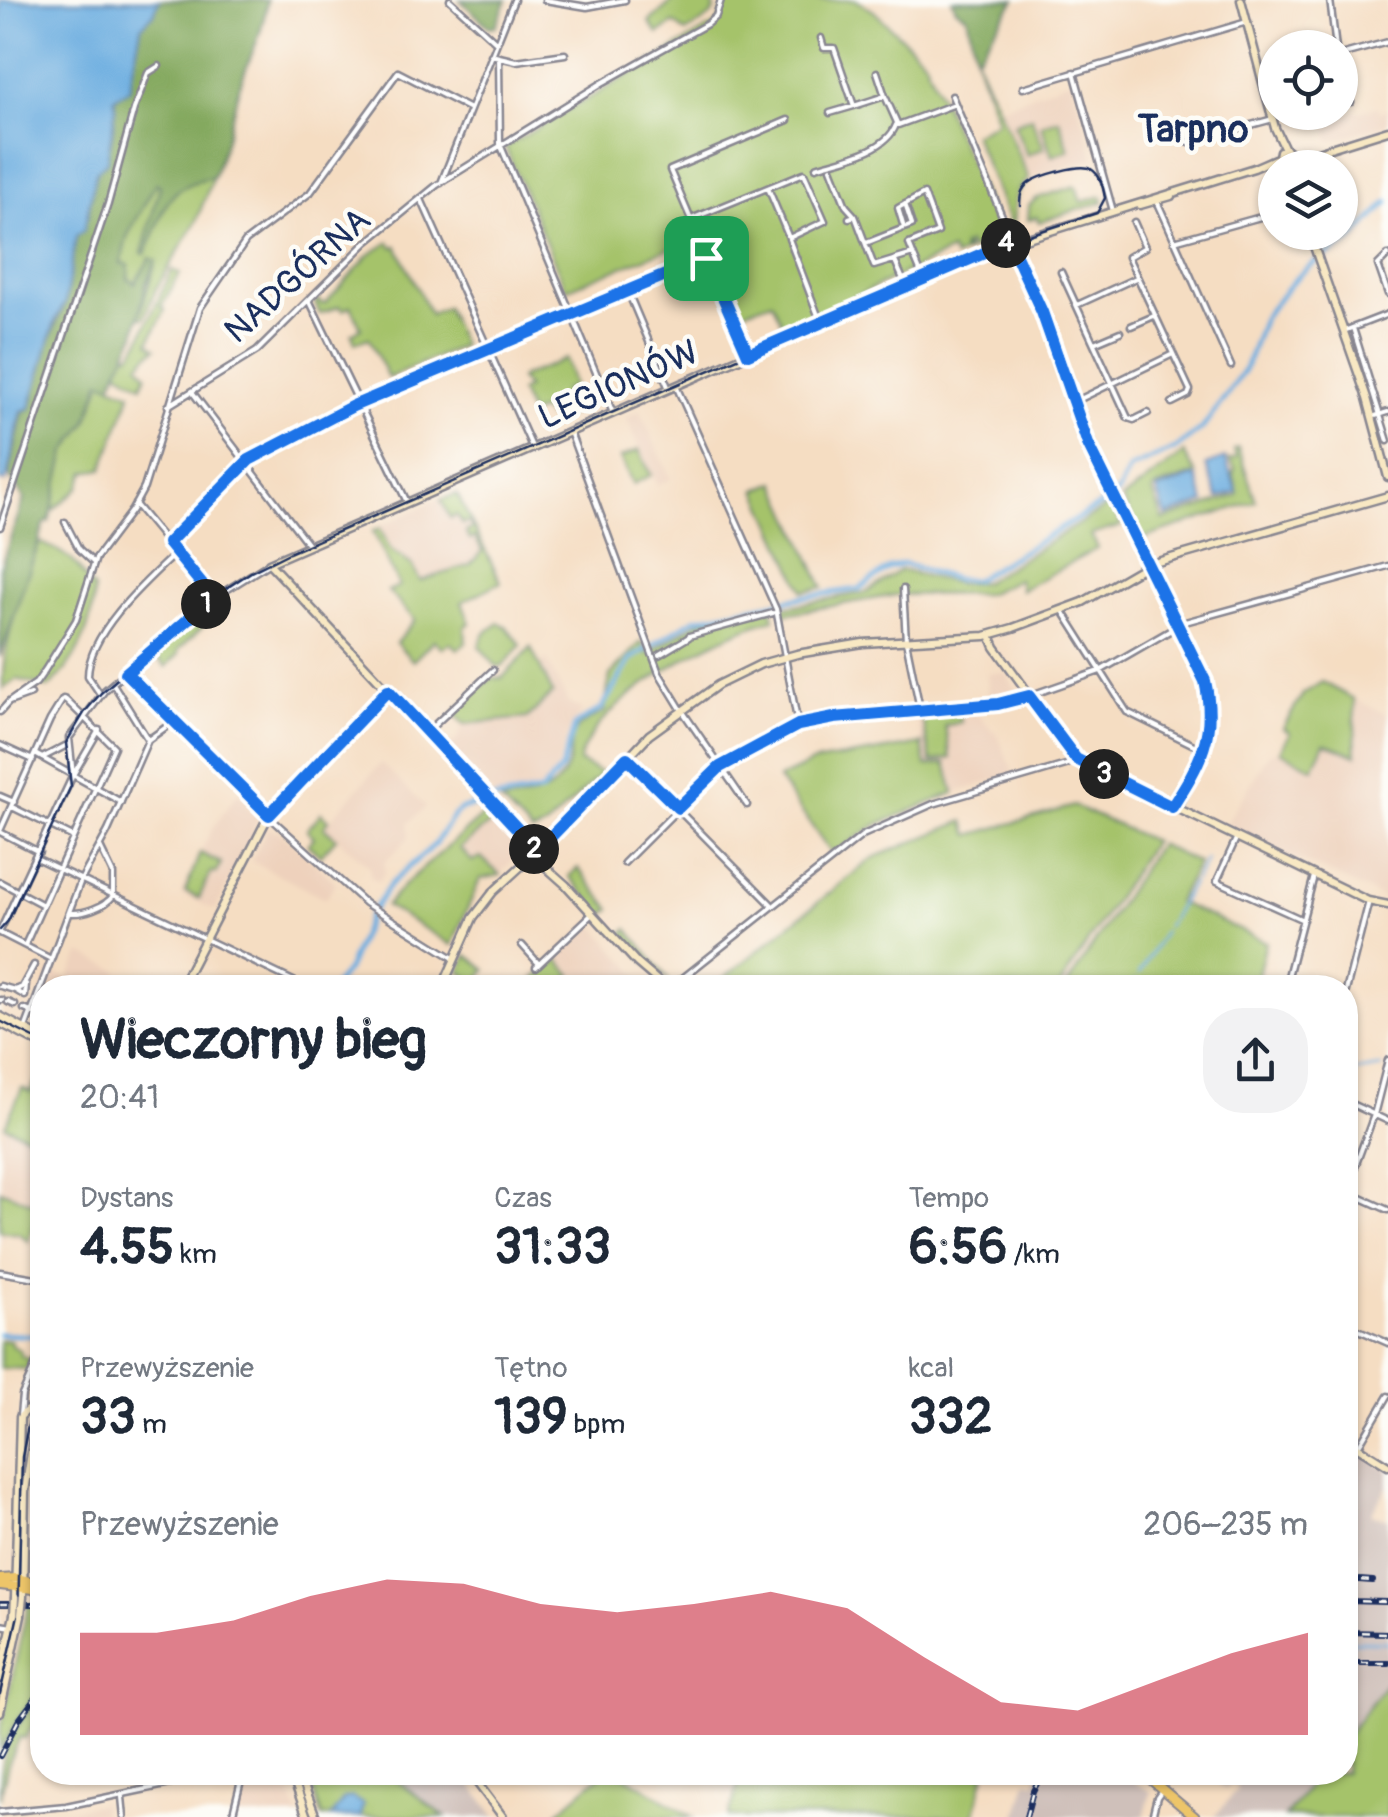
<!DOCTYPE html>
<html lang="pl">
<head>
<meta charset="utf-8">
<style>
	:root { --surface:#fff; --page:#f2f2f3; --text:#1f2937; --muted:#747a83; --accent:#d1495b }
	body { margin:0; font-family:Pangolin,sans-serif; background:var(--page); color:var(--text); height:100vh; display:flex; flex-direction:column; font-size:38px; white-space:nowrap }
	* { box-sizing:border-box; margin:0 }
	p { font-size:32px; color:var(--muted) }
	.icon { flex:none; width:55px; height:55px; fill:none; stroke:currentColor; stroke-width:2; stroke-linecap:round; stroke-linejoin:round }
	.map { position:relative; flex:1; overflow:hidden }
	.details { position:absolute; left:30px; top:975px; width:1328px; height:810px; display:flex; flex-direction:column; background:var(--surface); border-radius:40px; box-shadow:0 2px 8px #0004 }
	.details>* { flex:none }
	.buttons { position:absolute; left:1258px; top:30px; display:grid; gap:20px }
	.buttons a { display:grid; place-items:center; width:100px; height:100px; border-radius:50%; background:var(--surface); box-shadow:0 2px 8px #0004; font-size:50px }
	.pin { position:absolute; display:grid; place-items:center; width:85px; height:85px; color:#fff; margin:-42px; border-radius:20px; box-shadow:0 5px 15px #0006 }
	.km { position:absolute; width:50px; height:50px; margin:-25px; border-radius:50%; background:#222; color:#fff; font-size:28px; line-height:50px; text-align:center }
	.round { display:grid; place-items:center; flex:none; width:105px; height:105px; border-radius:40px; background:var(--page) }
	.headline { display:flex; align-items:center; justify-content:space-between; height:170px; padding:0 50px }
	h1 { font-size:55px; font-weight:800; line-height:75px }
	.stats { display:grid; grid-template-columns:repeat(3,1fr); gap:15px; height:170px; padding:10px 50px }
	.stats div { display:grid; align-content:center }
	.stats b { font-size:50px; font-weight:800 }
	.stats small { font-size:28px; font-weight:400 }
	.stats p { font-size:28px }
	.chart { height:280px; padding:20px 50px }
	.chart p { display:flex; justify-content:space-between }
	.chart svg { width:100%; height:180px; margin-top:10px; fill:var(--accent); opacity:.7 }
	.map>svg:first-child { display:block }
</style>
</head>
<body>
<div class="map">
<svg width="1388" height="1817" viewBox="0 0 1388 1817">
	<rect width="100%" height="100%" fill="#fdfcf7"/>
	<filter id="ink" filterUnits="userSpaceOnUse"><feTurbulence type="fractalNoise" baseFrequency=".01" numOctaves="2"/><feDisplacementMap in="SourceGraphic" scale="20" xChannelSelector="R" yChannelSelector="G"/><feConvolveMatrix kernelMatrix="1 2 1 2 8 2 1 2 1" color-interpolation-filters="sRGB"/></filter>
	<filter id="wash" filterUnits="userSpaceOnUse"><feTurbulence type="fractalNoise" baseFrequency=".0048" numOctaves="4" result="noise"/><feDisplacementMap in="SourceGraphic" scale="40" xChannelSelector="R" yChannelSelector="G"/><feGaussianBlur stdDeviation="2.25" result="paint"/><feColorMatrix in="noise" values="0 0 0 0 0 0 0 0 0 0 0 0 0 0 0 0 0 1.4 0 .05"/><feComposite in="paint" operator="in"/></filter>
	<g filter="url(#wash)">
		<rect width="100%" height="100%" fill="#f5ddc2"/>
		<path fill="#eed1bc" d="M1071,79L1094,158L1029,179L1000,108Z
			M1378,107L1380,113L1388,110V123L1330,141L1326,117Z
			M640,410L671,479L657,485L626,417Z
			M457,490L498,578L453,599L462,637L442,649L388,591L398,585L372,530Z
			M547,660L568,703L583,710L569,730L557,768L547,783L536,791L495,797L448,747L457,740L464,724L527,718L553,694L539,664Z
			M987,673H1005L1018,692L1016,695L989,701Z
			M1354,699L1388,715V900L1225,826L1269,753L1280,751L1313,767L1325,743L1355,754Z
			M975,711L998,736L1014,774L954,793L946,763L926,766L916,714Z
			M381,763L426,807L408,823L409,838L384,863L385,872L379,881L371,877L369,866L324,827Z
			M238,793L247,802L248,808L259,817L215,910L181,894L212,829Z
			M494,820L520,851L500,875L481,858L472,862L460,848Z
			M268,828L279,832L335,882L326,899L251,861Z
			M590,921L648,987L520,988Z
			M81,953L119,971L113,984L119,987L42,988V993L40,992L50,971L68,979Z
			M5,1126L42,1142V1203L28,1241L5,1233L0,1246V1139Z
			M42,1436V1579L28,1573L32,1472Z
			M265,1773H280L285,1778L299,1817H237L249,1777Z
			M102,1803L101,1817H44V1816Z"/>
		<path fill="#cfc0ba" d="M1345,1444L1388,1470V1486L1371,1514L1388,1519V1681L1345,1738Z
			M387,1773H463L496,1817H445Z
			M1040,1773H1121L1151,1792L1144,1817H1017L1027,1780L1035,1782Z
			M1206,1773H1319L1285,1817H1214L1238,1789L1232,1783L1225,1789Z"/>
		<path fill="#a5c36a" stroke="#607964" stroke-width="2.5" d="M674,0H710L715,9L711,16L686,33L674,23L658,34L649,22Z
			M726,0H856L874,11L924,59L998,227L989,234L992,241L985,244L981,237L984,245L971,250L968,243L965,245L968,252L964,253L963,245L962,254L954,258L951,251L785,330L772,301L736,314L703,235L566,289L505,147L718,23Z
			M976,58L1029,179C1010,192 1017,211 1012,229L973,134L997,121Z
			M1031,117L1044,148L1027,155L1014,124Z
			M1059,119L1069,150L1052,156L1041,124Z
			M213,177L196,222L156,289L144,318L139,317L156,261L150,259L135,283C102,265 142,204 157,182L160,186L144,254C169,213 155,189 213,177Z
			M1076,186L1081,202L1102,196L1103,202L1039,222L1037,217L1028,220L1029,205L1037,198Z
			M390,242L393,247L397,246L430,314L446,307L462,346L388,378L369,338L355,343L352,334L361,328L351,306L343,310L340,306L320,314L315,304L318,299L322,304L326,303L370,254Z
			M172,270L180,274L161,306L165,310L149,342L156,348L139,364L147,374L142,385L116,370L126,351L130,355L136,348Z
			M566,359L573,386L563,390L573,413L552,422L541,410L530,415L520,392L527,388L519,378Z
			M102,381L131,393L103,469L86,472L79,488L50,513L66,452L87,422Z
			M1238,448L1256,501L1142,539L1122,499L1184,453L1196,474L1155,488L1153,492L1163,520L1238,495L1233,472L1235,469L1229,460L1236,458L1234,450Z
			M639,450L651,475L633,484L620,458Z
			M776,482L823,587L803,591L757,490Z
			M457,494L501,582L462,602L470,623L465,627L466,643L458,649L450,643L442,648L434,640L413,661L396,643L415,620L388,591L399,586L373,531L380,528L390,549L412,565L420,581L470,565L482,551L475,537L470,540L466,532L472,528L469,522L462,524L457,515L450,518L441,500Z
			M1111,504L1121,526L1091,535L1098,548L1021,590L1018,579L987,594L896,595L784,614L781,608L867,592L900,570L960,584L984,582Z
			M40,542C53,548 69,555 78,567C84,576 86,582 94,589C94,624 76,665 48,688L17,679L3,689C0,649 25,580 40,542Z
			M219,596L227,604L178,650V655L166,667L154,655L160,648Z
			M772,609L774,619C719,632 591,703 579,762L602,773L546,827L532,833L501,802C531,799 561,794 569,759C571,749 570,737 577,729C583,721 595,717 604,712L610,675L642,641L647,654L700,621Z
			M499,623L506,626L521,645L502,667H497L479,646L484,634Z
			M531,648L553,694L527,718L464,724L454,713L491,678H502Z
			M1322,682L1354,699L1356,755L1325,743L1313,768L1280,751L1290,733L1283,728L1303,694Z
			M943,713L944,716L959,713L961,722L945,726L951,758L931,762L922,717Z
			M922,744L926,766L946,763L954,793L876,825L832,854L778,779L814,762Z
			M1074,806L1153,841L1059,987L720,988L715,985L873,858L964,821L970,835Z
			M321,813L329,820L324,827L336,838L320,856L308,845L314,837L307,830Z
			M486,813L494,820L460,848L472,861L481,857L500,875L480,879L452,945L386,906L404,885Z
			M1158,844L1198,863L1177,902L1266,942L1255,987H1066Z
			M200,853L221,863L216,873L211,872L199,898L185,892Z
			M578,868L611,909L603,916L569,876Z
			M628,929L669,980L650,966L622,935Z
			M467,955L486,969L477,984L460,971Z
			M557,958L572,975L558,987H541L534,980Z
			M42,1067V1142L5,1126L22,1088L31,1092Z
			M0,1190L41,1206L28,1241L20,1234L0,1231Z
			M0,1340L11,1341V1345L21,1351L20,1355L31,1360L28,1369L0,1368Z
			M28,1605H42V1687L16,1722L0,1752V1733Z
			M1388,1681V1817H1285L1319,1773L1345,1772V1738Z
			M42,1694V1712L25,1738L20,1737L8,1765L0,1798C0,1748 11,1732 42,1694Z
			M307,1773H387L445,1817H322Z
			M603,1773H621L693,1817H552Z
			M741,1773V1772L985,1773L974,1817H729Z"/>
		<path fill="#84a95e" stroke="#506c5e" stroke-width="2.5" d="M159,0H267C263,38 247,59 238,92C230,122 225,149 213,177C158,188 167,212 145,254L142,253L160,186L156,183L127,237L121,263L129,265L128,279L135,283L150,258L156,261L146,284L135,335L111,385L101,381L87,422L66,452L49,522L45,523L0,657V568L24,499L9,475L23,412L31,408L48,344L65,303L76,236C94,221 88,190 97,170C101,163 107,157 109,149C115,132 113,111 116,94L129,89L141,27L154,13Z
			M460,0H507L496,26L489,27Z
			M952,0H1015L976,58L967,16L956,9Z"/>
		<path fill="#6cade0" stroke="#446e9f" stroke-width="2.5" d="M0,0H159L154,13L141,27L129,89L114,98L116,106L107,161L96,172L84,230L76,236L65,303L55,321L30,408L21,411L6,482L0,481Z
			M1225,458L1237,492L1218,498L1206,465Z
			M1196,476L1205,502L1166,516L1157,490Z
			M351,1797L363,1804L360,1817H331L344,1799Z"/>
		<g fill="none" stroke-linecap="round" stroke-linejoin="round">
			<path stroke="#6cade0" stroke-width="2.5" d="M1194,880L1206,860
				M1167,926L1192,883
				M1139,974L1164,931
				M1130,988L1135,980
				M1351,1072L1381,1067
				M1345,1641L1388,1642"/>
			<path stroke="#6cade0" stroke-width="5" d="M332,988L347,970L370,914L391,883L435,844L453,816L462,809L491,800L541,792L561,769L575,725L602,708L631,659L694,619L802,597L859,589L889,568L903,564L955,579L974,580L1107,501L1118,492L1130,468L1173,450L1202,429L1245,369L1263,318L1294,280L1312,264L1352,240L1388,202
				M0,1334L42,1336"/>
		</g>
	</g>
	<g filter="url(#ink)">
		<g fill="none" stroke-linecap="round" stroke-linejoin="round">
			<g stroke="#888690" stroke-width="9">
				<path id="street" d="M450,0L496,42
					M545,0L587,7L625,0
					M1330,0L1336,48
					M821,38L824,48H834L854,106L885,96L898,125L955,104
					M491,55L516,61L565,54
					M1340,55L1388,42
					M499,58L500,144L613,413
					M1340,62L1351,102
					M877,72L885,96
					M1074,72L1113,211
					M1262,78L1275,74
					M1023,88L1247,22
					M952,96L1042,312L1087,444L1205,681C1215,727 1202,767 1179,806
					M830,113L854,106
					M1189,142L1273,119
					M816,167C841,159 886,152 896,125
					M831,168L846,206L855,216
					M441,183L514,0
					M421,199L533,449
					M1157,201L1231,366
					M849,218L855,216L874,266L913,254L923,278
					M691,219L804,173L825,221L789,238L768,188
					M1134,222L1145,247L1128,257L1190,390L1188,395L1172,403
					M904,228L912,225L905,204
					M789,239L821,323
					M1174,241L1275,213
					M866,243L904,228L898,208L924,194L938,232L909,244L913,254
					M1388,255L1378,265L1388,294
					M895,261L905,284
					M1061,272L1128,418L1134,420L1148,413
					M628,292L669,389
					M310,302L407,502
					M1077,305L1136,278
					M1131,326L1154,316
					M1353,328L1388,441
					M1344,331L1388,314
					M1094,343L1120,332
					M748,355L670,170L788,120
					M677,388L776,609L798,725
					M193,393L308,544
					M1072,403L1171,355
					M168,406L257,351L366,243L437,185L602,83L707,24L716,16L721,0
					M1372,417L1388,412
					M570,432L659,673L681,709L747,805
					M135,504L212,597
					M65,522L79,549L94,563
					M0,527L108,204L134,109L148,73L159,66
					M168,543L249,460L353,406L706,258
					M903,589L906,641L920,709
					M1063,611L1127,712L1204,750
					M689,636L773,613
					M659,655L689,637
					M126,673L273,820L365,903L455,959
					M114,685L148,740
					M100,694L88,676C88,633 146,581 176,553
					M9,702L36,683L45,670L76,620L96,558L132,510L144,488L200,308L246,241L310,193L398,72L468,108
					M0,712L9,702L31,694
					M427,732L493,670
					M0,745L33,760
					M35,754L121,802
					M42,758L67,745
					M627,758L771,904
					M73,775L69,738L105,690L209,601L268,564
					M0,796L14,802
					M1174,805L1188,784
					M12,807L73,837
					M0,831L50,720L63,699L66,700L114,747L25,945
					M0,832L39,852
					M1236,839L1217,881L1303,920
					M100,847L113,874V896
					M36,858L308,988
					M624,863L720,767L798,725L834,718L988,705L1017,700L1100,671L1185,622L1388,566
					M0,882L43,905
					M70,913C83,914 105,907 113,896
					M0,931L73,775L99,730
					M0,933L51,959
					M522,945L539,964
					M536,967L592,914
					M0,986L15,990L22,987L34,965
					M670,988L863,835L933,804L1066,765L1076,759
					M1285,988L1314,876
					M15,990L25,996L26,984
					M1345,995L1369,901
					M0,1000H2
					M8,1002L15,1005
					M24,1009L29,1011
					M33,1013L42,1017
					M25,1029L81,880L108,831L148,740L173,722
					M1345,1101L1388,1121
					M1346,1191L1388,1210
					M1345,1194L1374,1115L1388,1060
					M0,1272L42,1279
					M1345,1324L1388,1343
					M20,1415L22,1395L42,1350
					M34,1433L42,1374
					M1358,1447L1388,1396
					M0,1625L12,1627
					M122,1797L124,1817
					M0,1812L66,1806L227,1772
					M232,1817L243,1772
					M1152,1817L1157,1797L1162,1790"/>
			</g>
			<g stroke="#888690" stroke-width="11">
				<path id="secondary" d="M1241,0L1275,128L1285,149
					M1292,160L1388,130
					M1290,163L1278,162L1280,151L1287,150L1292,154L1290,168
					M1140,205L1171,196
					M1309,232L1367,398L1388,477
					M990,635L995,647L1076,759L1368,901L1388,905
					M566,885L548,869L526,838L269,563L986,251L1254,168L1277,158
					M566,885L637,963L666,988
					M180,988L269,815L387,690
					M442,988L473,918L493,892L553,837L649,735L718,685L761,664L797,654L863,643L985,636L1013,628L1083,602L1147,565L1388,496
					M0,1016L42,1038
					M0,1023L42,1045
					M1345,1439L1388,1466
					M15,1597L20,1417L27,1410L42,1412
					M23,1597L25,1492L34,1433
					M0,1679L14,1615
					M0,1712L21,1615
					M291,1772L307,1817
					M299,1772L316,1817
					M469,1772L503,1817"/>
			</g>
			<g stroke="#888690" stroke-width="12">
				<path id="primary" d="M0,1579L16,1578L42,1584
					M0,1585L42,1590
					M1142,1772L1195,1817"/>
			</g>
			<use href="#street" stroke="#fff" stroke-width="4"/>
			<use href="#secondary" stroke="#f8e8c3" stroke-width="6"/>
			<use href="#primary" stroke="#edc569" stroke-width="8"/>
			<path stroke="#1b2f5e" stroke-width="2.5" d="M0,930L8,921L71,786L66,743L84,713L101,693L210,599L251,572L289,553L996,246L1097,213L1105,198C1103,188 1101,175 1091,169C1081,163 1038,176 1029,183C1021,189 1020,196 1020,205
				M0,1021L42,1042
				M0,1694L18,1615L22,1457L42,1352"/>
			<g stroke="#1b2f5e" stroke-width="6">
				<path id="rail" d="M1345,1579L1373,1581
					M1345,1601L1388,1602
					M0,1604H42
					M1345,1632L1388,1633
					M1345,1663H1388
					M0,1756L18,1721L42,1689
					M1026,1817L1033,1791L1043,1772"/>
			</g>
			<use href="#rail" stroke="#fdfcf7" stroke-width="2.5" stroke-dasharray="8" stroke-linecap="butt"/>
			<g stroke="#888690" stroke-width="11" stroke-linecap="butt">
				<path id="secondary-bridge" d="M14,1615L15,1597
					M21,1615L23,1597"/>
			</g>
			<use href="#secondary-bridge" stroke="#f8e8c3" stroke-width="6"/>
		</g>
	</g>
	<g fill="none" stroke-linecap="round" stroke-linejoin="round" filter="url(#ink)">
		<g stroke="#fff" stroke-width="20">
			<path id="route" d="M1010,242L1042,312L1088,444L1205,681C1217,735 1200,763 1172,807L1076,759L1029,696L998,704L834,718L798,725L720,767L678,808L627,758L536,852L526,838L388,690L269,815L126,673L213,598L168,543L249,460L353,406L706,258L748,354Z"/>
		</g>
		<use href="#route" stroke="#1a73e8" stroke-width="12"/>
	</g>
	<g text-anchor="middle" stroke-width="9" stroke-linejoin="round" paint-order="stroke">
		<g font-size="35" fill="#1b2f5e" stroke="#fdfcf7">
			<text transform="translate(297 275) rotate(-42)" y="12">NADGÓRNA</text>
			<text transform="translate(618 384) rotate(-24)" y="12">LEGIONÓW</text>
		</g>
		<g font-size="38" font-weight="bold" fill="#1b2f5e" stroke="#fdfcf7">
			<text x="1193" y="142">Tarpno</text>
		</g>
	</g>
</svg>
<div class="buttons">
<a><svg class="icon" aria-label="locate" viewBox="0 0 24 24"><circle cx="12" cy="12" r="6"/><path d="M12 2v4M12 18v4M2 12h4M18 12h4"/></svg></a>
<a><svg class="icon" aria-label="layers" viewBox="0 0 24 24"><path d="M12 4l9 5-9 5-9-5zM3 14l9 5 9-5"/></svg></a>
</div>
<div class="pin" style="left:706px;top:258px;background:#1e9e55"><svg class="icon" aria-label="arrive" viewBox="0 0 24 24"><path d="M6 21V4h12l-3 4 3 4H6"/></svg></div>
<b class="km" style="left:206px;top:604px">1</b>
<b class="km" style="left:534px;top:849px">2</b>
<b class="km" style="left:1104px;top:774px">3</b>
<b class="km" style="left:1006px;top:243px">4</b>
<section class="details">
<div class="headline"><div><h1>Wieczorny bieg</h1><p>20:41</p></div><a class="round"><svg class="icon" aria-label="share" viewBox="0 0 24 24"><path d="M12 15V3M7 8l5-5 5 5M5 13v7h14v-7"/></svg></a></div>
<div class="stats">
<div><p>Dystans</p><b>4.55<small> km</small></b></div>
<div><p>Czas</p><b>31:33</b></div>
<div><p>Tempo</p><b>6:56<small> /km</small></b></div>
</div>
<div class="stats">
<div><p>Przewyższenie</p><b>33<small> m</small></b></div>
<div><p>Tętno</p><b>139<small> bpm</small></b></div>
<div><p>kcal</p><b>332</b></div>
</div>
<div class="chart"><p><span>Przewyższenie</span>206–235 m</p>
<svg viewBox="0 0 160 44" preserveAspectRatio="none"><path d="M0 44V19L10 19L20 16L30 10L40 6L50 7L60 12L70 14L80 12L90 9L100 13L110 25L120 36L130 38L140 31L150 24L160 19V44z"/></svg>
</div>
</section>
</div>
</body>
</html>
